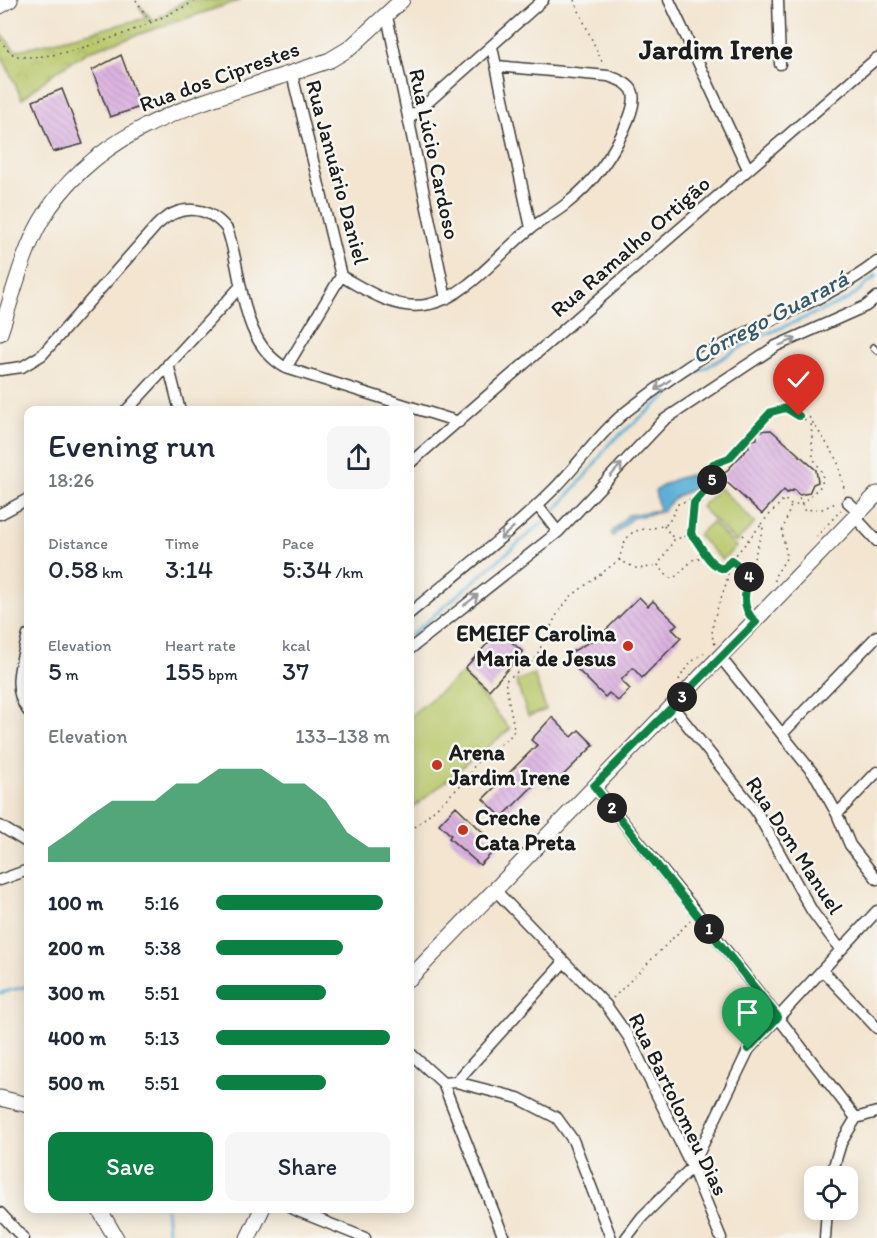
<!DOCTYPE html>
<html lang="en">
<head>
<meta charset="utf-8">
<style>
	:root { --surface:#fff; --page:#f6f6f7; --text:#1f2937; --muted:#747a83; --accent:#0b8043 }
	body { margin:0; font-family:Itim,sans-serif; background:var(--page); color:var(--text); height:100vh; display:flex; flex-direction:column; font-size:22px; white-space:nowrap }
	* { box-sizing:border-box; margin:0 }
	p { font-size:20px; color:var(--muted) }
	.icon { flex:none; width:33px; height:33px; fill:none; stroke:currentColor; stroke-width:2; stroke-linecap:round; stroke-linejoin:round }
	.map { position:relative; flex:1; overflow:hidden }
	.panel { position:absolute; left:24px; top:406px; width:390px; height:807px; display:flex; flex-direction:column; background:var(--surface); border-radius:12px; box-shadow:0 3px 15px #0003 }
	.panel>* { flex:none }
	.buttons { position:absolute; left:804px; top:1166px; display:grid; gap:12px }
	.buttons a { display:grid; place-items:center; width:54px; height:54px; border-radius:12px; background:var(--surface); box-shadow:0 3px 15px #0003; font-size:30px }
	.pin { position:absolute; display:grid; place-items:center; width:51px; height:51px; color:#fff; margin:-62px -26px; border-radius:50% 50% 50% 0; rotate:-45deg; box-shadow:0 0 6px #0007 }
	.pin .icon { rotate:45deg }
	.km { position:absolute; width:30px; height:30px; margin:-15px; border-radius:50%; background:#222; color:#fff; font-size:16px; line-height:30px; text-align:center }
	.round { display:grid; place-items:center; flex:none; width:63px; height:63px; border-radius:12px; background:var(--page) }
	.head { display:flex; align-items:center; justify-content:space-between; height:102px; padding:0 24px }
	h1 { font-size:33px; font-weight:600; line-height:45px }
	.metrics { display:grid; grid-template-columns:repeat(3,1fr); gap:9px; height:102px; padding:6px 24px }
	.metrics div { display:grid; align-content:center }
	.metrics b { font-size:26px; font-weight:600 }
	.metrics small { font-size:16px; font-weight:400 }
	.metrics p { font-size:16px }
	.chart { height:168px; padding:12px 24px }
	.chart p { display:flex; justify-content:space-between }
	.chart svg { width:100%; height:108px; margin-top:6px; fill:var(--accent); opacity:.7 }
	.button { display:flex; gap:12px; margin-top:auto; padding:12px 24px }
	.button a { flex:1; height:69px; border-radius:12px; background:var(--accent); color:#fff; font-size:24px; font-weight:600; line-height:69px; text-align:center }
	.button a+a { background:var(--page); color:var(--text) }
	ul { padding:0 24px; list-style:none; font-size:20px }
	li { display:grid; grid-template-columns:96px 72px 1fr; align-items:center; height:45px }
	li i { height:15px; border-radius:8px; background:var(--accent) }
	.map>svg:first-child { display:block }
</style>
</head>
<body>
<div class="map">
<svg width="877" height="1238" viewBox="0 0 877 1238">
	<defs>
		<pattern id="park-crowns" width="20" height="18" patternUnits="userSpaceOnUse" patternTransform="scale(1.5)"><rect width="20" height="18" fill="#b9c86b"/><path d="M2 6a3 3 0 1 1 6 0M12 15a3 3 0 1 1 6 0" fill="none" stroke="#9eab5c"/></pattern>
		<pattern id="building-back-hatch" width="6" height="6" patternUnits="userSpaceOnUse" patternTransform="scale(1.5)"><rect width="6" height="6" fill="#dbb2e0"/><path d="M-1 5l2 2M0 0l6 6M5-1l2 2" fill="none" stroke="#bb98c0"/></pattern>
	</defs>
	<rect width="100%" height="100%" fill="#f6f6f2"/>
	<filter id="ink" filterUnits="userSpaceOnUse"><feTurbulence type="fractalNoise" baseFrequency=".0167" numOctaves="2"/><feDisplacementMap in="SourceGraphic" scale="12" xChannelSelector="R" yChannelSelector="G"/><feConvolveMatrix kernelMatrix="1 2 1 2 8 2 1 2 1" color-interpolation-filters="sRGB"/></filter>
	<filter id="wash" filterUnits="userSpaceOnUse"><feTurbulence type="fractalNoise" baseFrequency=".008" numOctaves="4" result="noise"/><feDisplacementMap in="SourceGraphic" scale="24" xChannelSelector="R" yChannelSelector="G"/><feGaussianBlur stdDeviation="1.35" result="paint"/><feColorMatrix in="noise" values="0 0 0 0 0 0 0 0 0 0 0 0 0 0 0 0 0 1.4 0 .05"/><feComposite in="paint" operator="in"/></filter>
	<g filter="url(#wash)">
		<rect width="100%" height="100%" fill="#f3e5d0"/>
		<path fill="#b9c86b" stroke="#6a7244" stroke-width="1.5" d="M720,488L755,523L736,542L701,507Z
			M712,522L736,547L722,560L698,535Z
			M463,673L510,729L414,807L410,801V716Z
			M534,674L546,710L528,716L516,681Z"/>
		<path fill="url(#park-crowns)" stroke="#6a7244" stroke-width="1.5" d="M186,0H241L89,51L55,72L22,99L0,52V32L15,51L146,18L139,5L154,21Z"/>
		<path fill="#5cafd7" stroke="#3c667a" stroke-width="1.5" d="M701,474V486L677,496L661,512L632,518L613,536L611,533L628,515L659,510L655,491C670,480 682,475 701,474Z"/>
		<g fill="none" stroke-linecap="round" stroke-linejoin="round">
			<path stroke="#5cafd7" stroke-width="3" d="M552,514L592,468L609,444L688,378L757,338L849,299L877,275
				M410,636L543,522
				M0,993L28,986
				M166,1209L169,1238"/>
		</g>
		<g id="blocks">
			<path fill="url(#building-back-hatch)" d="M121,55L140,107L110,117L92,70Z
				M62,89L83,144L53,152L33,101Z
				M771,430L816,470L818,482L813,484L809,493L799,495L794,490L787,493L784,490L762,514L721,477L749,447L748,441L757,439V431Z
				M639,597L648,606L653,601L677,624L672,629L681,638L642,678L633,668L621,680L630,689L618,701L609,693L605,697L576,668L568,654L600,636Z
				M499,631L523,652L489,690L465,668Z
				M552,717L572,737L579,730L594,745L550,788L540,779L502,817L483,799L537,745L531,740Z
				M456,806L498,847L480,865L449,838L451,835L439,824Z"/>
		</g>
	</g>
	<g filter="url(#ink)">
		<use href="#blocks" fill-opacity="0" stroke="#3c3a37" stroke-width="1.5"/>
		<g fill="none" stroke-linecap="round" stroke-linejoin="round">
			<g stroke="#3c3a37" stroke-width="8">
				<path id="lane" d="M873,347L877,351"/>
			</g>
			<g stroke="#3c3a37" stroke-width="13">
				<path id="street" d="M669,0L748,169
					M778,0L780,64
					M387,16L446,299
					M492,47L531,228
					M292,74L341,276C368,291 398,312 430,304C468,296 501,251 531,228C542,220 555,213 565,205C595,182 615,153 629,118C639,92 634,84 608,76L496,66
					M409,119L543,0
					M168,364L180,411
					M286,368L341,276
					M0,370L22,367L42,355L156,226C178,204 207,204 227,229C244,275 238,341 286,368L459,422
					M126,411L240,287
					M410,463L877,58
					M848,502L859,512
					M537,505L558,532
					M0,514L28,499
					M855,517L877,541
					M410,613C458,573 509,534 554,489C580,463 602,429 632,407C664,383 698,358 734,339C783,313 833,296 877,262
					M28,635C22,660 10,688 28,711
					M410,649L558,532L664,420L776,346L866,306L877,297
					M721,658L817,778L837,814L850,845L877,879
					M672,706L756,811L812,911L840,949
					M783,733L877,636
					M594,786L697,913L856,1118
					M837,814L877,772
					M0,826L28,843
					M0,880L28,870
					M494,889L606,1005L628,1036L692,1167L721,1238
					M822,970L877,1028
					M410,1053L443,1083L504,1238
					M456,1082L563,963
					M443,1083L456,1082L518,1098L557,1118L573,1140L611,1238
					M831,1176L841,1143L856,1118L877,1112
					M293,1209L365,1238
					M0,1213L23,1238
					M626,1238L642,1217L692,1167L749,1049L877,911
					M825,1238L827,1209"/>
			</g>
			<g stroke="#3c3a37" stroke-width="17">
				<path id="secondary" d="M0,6L10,0
					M0,333C12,298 23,252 41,221C102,116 225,98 330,60L350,48L402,0
					M410,978L877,494
					M0,1098L28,1105
					M99,1209L116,1238
					M248,1238L262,1209"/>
			</g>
			<path stroke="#3c3a37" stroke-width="1.5" stroke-dasharray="1.5 4.5" stroke-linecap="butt" d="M136,0L151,23
				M574,0L603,64
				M0,40C4,45 10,54 17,56C61,64 157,22 197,0
				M797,493L804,510L822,509L838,502
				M697,498L691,534L674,540L658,565L669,578H674L695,558L707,559L724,569L761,525L763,528L745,589L746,610
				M761,524L784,499L791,505H800L822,485L823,473L813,458L811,421
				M664,526L674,539
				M692,534L701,544L707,559
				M743,535L748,539
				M816,537L841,510
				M619,560L638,569L657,566
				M732,560L739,566L752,568
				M775,581V576L787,557L782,532L791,506
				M715,644C703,624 734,582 727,566
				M679,680C684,669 695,657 706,652
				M415,827L468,779L475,764L513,734L514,728L505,681L535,659L556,616L570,597L619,560C629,520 637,535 668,524L678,504L698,497L712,483L709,471L713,464L728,458L771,412L786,408L795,413L802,421L809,417L837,459L845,492
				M613,998L690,921"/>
			<use href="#lane" stroke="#fff" stroke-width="5"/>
			<use href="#street" stroke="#fff" stroke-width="10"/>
			<use href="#secondary" stroke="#fff" stroke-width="15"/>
		</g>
		<defs><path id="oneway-shaft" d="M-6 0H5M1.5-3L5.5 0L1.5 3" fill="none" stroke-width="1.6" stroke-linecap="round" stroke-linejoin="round" transform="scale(1.5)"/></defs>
		<g stroke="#999">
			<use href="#oneway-shaft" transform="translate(788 342) rotate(-22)"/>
			<use href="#oneway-shaft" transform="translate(663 385) rotate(145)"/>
			<use href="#oneway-shaft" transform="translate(616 470) rotate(-48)"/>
			<use href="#oneway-shaft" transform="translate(507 533) rotate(138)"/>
			<use href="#oneway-shaft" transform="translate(471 600) rotate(-38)"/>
		</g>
	</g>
	<g fill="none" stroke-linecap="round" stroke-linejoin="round" filter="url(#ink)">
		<g stroke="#fff" stroke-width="12">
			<path id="route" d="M748,1049L778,1017L594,786L756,622C738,607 746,587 752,568L739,566L731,560L724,569C706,564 703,546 691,534L694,503L712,483L709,471L713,464L729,458L771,412L786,408L799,416"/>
		</g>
		<use href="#route" stroke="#0b8043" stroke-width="8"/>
	</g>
	<g fill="#c8321e" stroke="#f6f6f2" stroke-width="2">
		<circle cx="628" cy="646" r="6"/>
		<circle cx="437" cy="765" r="6"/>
		<circle cx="463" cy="830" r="6"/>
	</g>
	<g text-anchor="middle" stroke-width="5" stroke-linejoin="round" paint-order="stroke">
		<g font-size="22" fill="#1c1c1c" stroke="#f6f6f2">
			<text transform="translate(219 76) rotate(-20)" y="8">Rua dos Ciprestes</text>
			<text transform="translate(435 154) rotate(78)" y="8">Rua Lúcio Cardoso</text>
			<text transform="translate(338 172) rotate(75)" y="8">Rua Januário Daniel</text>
			<text transform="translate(630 246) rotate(-41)" y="8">Rua Ramalho Ortigão</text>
			<text transform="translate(795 845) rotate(57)" y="8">Rua Dom Manuel</text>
			<text transform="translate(679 1104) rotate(64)" y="8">Rua Bartolomeu Dias</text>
		</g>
		<g font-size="22" font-weight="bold" fill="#1c1c1c" stroke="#f6f6f2" text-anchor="start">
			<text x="616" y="641" text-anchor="end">EMEIEF Carolina<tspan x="616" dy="25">Maria de Jesus</tspan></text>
			<text x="449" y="760">Arena<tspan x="449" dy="25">Jardim Irene</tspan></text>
			<text x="475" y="825">Creche<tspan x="475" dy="25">Cata Preta</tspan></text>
		</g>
		<g font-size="24" font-style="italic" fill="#365767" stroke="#f6f6f2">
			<text transform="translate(770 317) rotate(-28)" y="8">Córrego Guarará</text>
		</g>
		<g font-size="28" font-weight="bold" fill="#1c1c1c" stroke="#f6f6f2">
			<text x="716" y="59">Jardim Irene</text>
		</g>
	</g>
</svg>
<div class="buttons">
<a><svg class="icon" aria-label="locate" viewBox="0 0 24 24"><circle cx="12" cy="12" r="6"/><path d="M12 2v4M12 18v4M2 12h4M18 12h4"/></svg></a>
</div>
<div class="pin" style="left:748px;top:1049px;background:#1e9e55"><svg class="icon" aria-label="arrive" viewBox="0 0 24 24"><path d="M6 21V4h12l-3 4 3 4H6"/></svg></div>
<div class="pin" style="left:799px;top:416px;background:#d93025"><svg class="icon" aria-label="check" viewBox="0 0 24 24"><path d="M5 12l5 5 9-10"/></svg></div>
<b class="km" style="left:709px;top:929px">1</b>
<b class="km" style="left:612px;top:808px">2</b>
<b class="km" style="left:682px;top:697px">3</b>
<b class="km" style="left:749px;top:577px">4</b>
<b class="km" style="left:712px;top:480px">5</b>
<section class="panel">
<div class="head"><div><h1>Evening run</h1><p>18:26</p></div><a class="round"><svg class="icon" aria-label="share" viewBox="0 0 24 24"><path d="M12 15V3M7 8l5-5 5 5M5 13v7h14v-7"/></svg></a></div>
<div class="metrics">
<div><p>Distance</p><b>0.58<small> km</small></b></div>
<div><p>Time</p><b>3:14</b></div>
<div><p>Pace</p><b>5:34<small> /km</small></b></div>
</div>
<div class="metrics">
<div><p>Elevation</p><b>5<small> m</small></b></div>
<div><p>Heart rate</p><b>155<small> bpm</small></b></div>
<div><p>kcal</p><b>37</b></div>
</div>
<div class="chart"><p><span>Elevation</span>133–138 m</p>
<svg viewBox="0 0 160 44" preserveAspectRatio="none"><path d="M0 44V38L10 32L20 25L30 19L40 19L50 19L60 12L70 12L80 6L90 6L100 6L110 12L120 12L130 19L140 32L150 38L160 38V44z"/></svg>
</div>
<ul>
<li><b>100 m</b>5:16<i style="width:96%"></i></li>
<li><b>200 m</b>5:38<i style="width:73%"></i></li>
<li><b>300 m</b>5:51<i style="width:63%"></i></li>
<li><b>400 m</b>5:13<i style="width:100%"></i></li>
<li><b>500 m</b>5:51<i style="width:63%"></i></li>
</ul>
<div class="button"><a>Save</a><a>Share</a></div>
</section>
</div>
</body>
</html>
